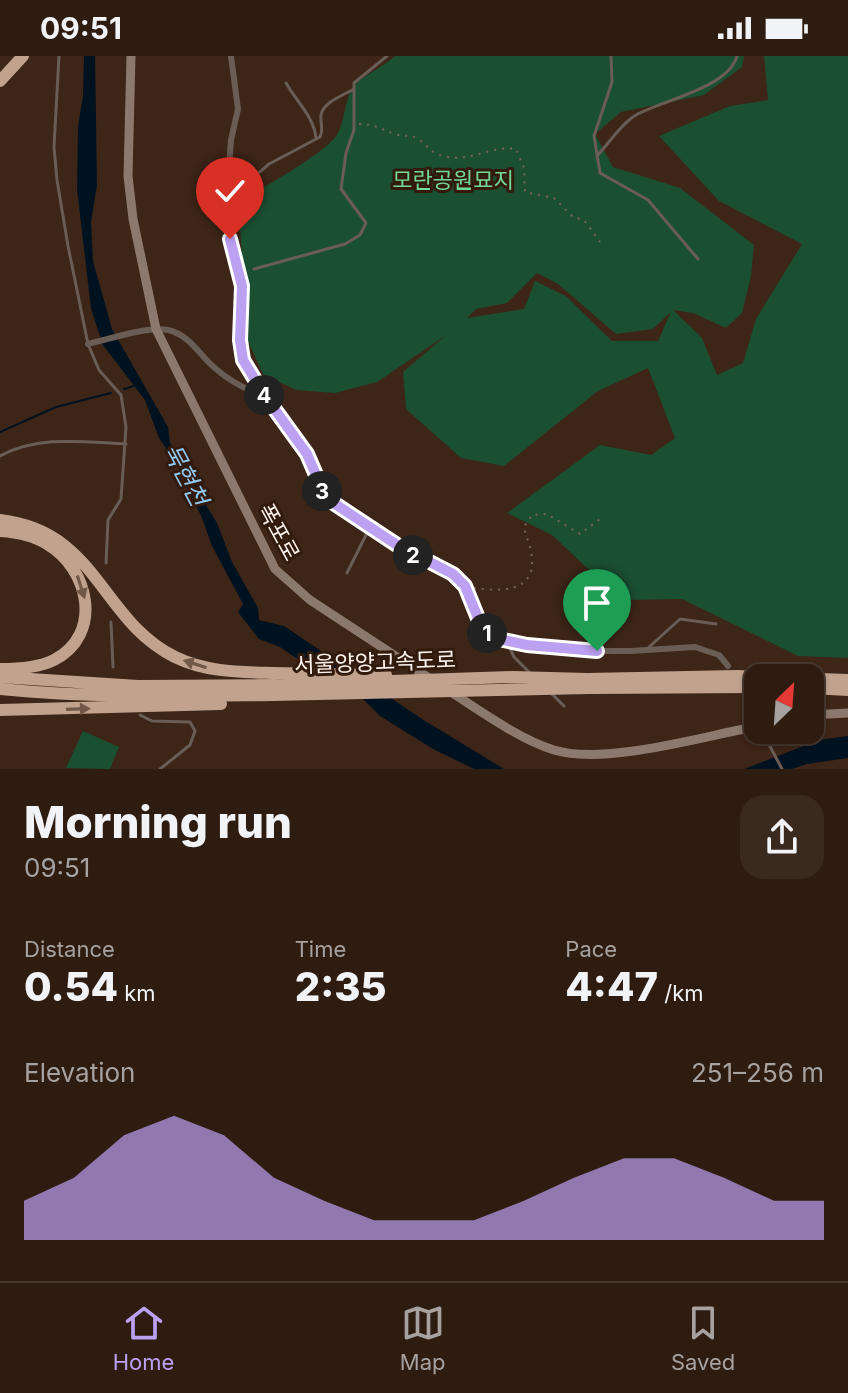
<!DOCTYPE html>
<html lang="en">
<head>
<meta charset="utf-8">
<style>
	:root { --surface:#2e1c11; --page:#3a291f; --text:#f1f3f6; --muted:#a7a19f; --line:#493a31; --accent:#bca0f2 }
	body { margin:0; font-family:Inter,"Noto Sans KR",sans-serif; background:var(--page); color:var(--text); height:100vh; display:flex; flex-direction:column; font-size:30px; white-space:nowrap }
	* { box-sizing:border-box; margin:0 }
	p { font-size:26px; color:var(--muted) }
	.icon { flex:none; width:44px; height:44px; fill:none; stroke:currentColor; stroke-width:2; stroke-linecap:round; stroke-linejoin:round }
	.map { position:relative; height:713px; overflow:hidden }
	.drawer { display:flex; flex-direction:column; background:var(--surface); flex:1 }
	.drawer>* { flex:none }
	.needle { width:52px; rotate:25deg }
	.tools { position:absolute; left:744px; top:608px; display:grid; gap:16px }
	.tools a { display:grid; place-items:center; width:80px; height:80px; border-radius:16px; background:var(--surface); box-shadow:0 2px 6px #0004,0 0 0 2px var(--line); font-size:40px }
	.pin { position:absolute; display:grid; place-items:center; width:68px; height:68px; color:#fff; margin:-82px -34px; border-radius:50% 50% 50% 0; rotate:-45deg; box-shadow:0 0 8px #0007 }
	.pin .icon { rotate:45deg }
	.km { position:absolute; width:40px; height:40px; margin:-20px; border-radius:50%; background:#222; color:#fff; font-size:22px; line-height:40px; text-align:center }
	.round { display:grid; place-items:center; flex:none; width:84px; height:84px; border-radius:24px; background:var(--page) }
	.summary { display:flex; align-items:center; justify-content:space-between; height:136px; padding:0 24px }
	h1 { font-size:44px; font-weight:800; line-height:60px }
	.figures { display:grid; grid-template-columns:repeat(3,1fr); gap:12px; height:136px; padding:8px 24px }
	.figures div { display:grid; align-content:center }
	.figures b { font-size:40px; font-weight:800 }
	.figures small { font-size:22px; font-weight:400 }
	.figures p { font-size:22px }
	.chart { height:224px; padding:16px 24px }
	.chart p { display:flex; justify-content:space-between }
	.chart svg { width:100%; height:144px; margin-top:8px; fill:var(--accent); opacity:.7 }
	.status { display:flex; justify-content:space-between; align-items:center; height:56px; padding:0 40px; background:var(--surface); direction:ltr }
	.status svg { height:22px; fill:currentColor }
	.menu { display:flex; justify-content:space-around; align-items:center; height:112px; border-top:2px solid var(--line); background:var(--surface); font-size:22px; color:var(--muted) }
	.menu a { display:grid; justify-items:center; gap:4px }
	.menu .current { color:var(--accent) }
	.map>svg:first-child { display:block }
</style>
</head>
<body>
<div class="status"><b>09:51</b><svg viewBox="0 0 49 12"><path d="M0 12V9h3v3zM5 12V6h3v6zM10 12V3h3v9zM15 12V0h3v12zM26 1h20v11H26zM47 4h2v5h-2z"/></svg></div>
<div class="map">
<svg width="848" height="713" viewBox="0 0 848 713">
	<rect width="100%" height="100%" fill="#3d2517"/>
	<path fill="#1b4f31" fill-rule="evenodd" d="M395,0H744L742,11L704,39L621,56L595,78L613,111L680,132L754,189L751,220L742,257L726,272L693,257L673,254L702,282L717,319L743,307L756,263L802,188L719,145L659,80L730,50L768,44L764,0H848V602L798,600L682,543L628,544L586,511L552,479L507,457L600,389L651,399L675,382L648,312L598,335L504,410L461,402L406,353L403,316L445,280L377,326L335,337L296,334L263,318L248,285L240,171L245,142C264,131 329,95 338,77C346,62 344,37 359,25C370,16 384,10 395,0ZM537,217L558,228L616,278L653,273L671,256L658,285H612L566,240L535,225L524,253L467,262L476,253L507,247Z
		M83,675L119,691L110,713L66,712Z"/>
	<path fill="#001220" d="M84,0H95L97,129L91,166L93,205L112,273L168,371L170,387L193,418L204,446L217,467L232,506L258,552L259,564L284,570L422,663L504,713H474L433,693L380,660L356,636L317,604L296,602L280,591L259,583L238,556L243,548L212,490L202,462L175,405L159,382L145,344L103,289L91,253L77,133L78,70L83,40Z
		M848,680V702L807,708L792,713H744L819,684Z"/>
	<g fill="none" stroke-linecap="round" stroke-linejoin="round">
		<path stroke="#001220" stroke-width="2" d="M124,333L134,330
			M0,376L56,351L111,337"/>
		<path stroke="#5a4437" stroke-width="6" stroke-dasharray="6 3" stroke-linecap="butt" d="M740,630L749,646"/>
		<path stroke="#786459" stroke-width="2" stroke-dasharray="2 6" stroke-linecap="butt" d="M359,68C374,68 381,73 395,78C403,81 410,78 418,83C428,89 430,97 443,100C471,107 491,89 516,93L524,112L525,136L554,142L573,161L584,164L600,186
			M474,532C498,535 534,538 532,503C532,493 526,481 524,471L532,459L547,458L580,478L600,463"/>
		<path stroke="#6a5d56" stroke-width="3" d="M59,0L54,91L57,124L68,190L88,288L99,314L121,339L126,371L121,443L108,464L106,507
			M611,0L612,26L594,80L600,117L648,144L698,203
			M286,27C296,45 315,62 316,83
			M597,100C609,87 622,67 636,59C663,44 728,32 737,0
			M208,157L227,138L238,135L269,108L320,81C324,72 320,69 321,59C323,46 344,39 354,33
			M254,213L345,188L360,179L366,167L341,133L346,97L354,74V27L387,0
			M0,400C39,379 83,386 126,388
			M347,517L369,473
			M111,566L113,611
			M507,586L514,601L531,618
			M648,592L680,563L716,568
			M551,637L564,650
			M140,659L152,665L190,666L195,675L190,689L160,713
			M764,679L782,713"/>
		<path stroke="#6a5d56" stroke-width="6" d="M231,0L238,53L231,84L226,152L230,183L242,230L241,295L265,340L307,398L326,442L397,489L453,518L465,530L482,572L494,582L527,589L597,595H630L695,591L719,599L728,610
			M88,288C110,283 147,270 168,274C190,279 200,300 216,313C231,326 246,334 265,340"/>
		<path stroke="#8c796d" stroke-width="9" d="M131,0L128,120L133,163L156,273L275,513L310,544L432,624
			M451,636C480,655 521,684 554,694C603,709 697,682 749,672
			M758,654L749,661V672L759,679L771,674
			M810,659L848,657"/>
		<path stroke="#c0a28f" stroke-width="12" d="M0,25L23,0
			M0,464C98,475 100,564 175,601C206,616 238,616 272,617
			M0,475C16,476 33,479 47,488C89,512 104,578 54,604C38,612 18,613 0,613
			M0,621L138,630L274,629
			M587,623L737,620L848,624
			M590,632L758,631
			M810,632L848,634
			M0,633C91,642 182,640 273,639
			M0,654L221,648"/>
		<path stroke="#c0a28f" stroke-width="12" d="M272,617L386,619
			M274,629L513,621L587,623
			M273,639L590,632"/>
	</g>
	<defs><path id="oneway-solid" d="M-6-.8H1V-3.2L6.5 0L1 3.2V.8H-6Z" transform="scale(2)"/></defs>
	<g fill="#725848">
		<use href="#oneway-solid" transform="translate(81 531) rotate(72)"/>
		<use href="#oneway-solid" transform="translate(195 608) rotate(-162)"/>
		<use href="#oneway-solid" transform="translate(78 653) rotate(-2)"/>
	</g>
	<g fill="none" stroke-linecap="round" stroke-linejoin="round">
		<g stroke="#fff" stroke-width="16">
			<path id="route" d="M230,183L242,230L240,284L243,304L265,340L307,398L326,442L397,489L453,518L465,530L482,572L494,582L527,589L597,595"/>
		</g>
		<use href="#route" stroke="#bca0f2" stroke-width="10"/>
	</g>
	<g text-anchor="middle" stroke-width="6" stroke-linejoin="round" paint-order="stroke">
		<g font-size="22" fill="#72d999" stroke="#321b0d">
			<text x="453" y="132">모란공원묘지</text>
		</g>
		<g font-size="22" fill="#fdf3ed" stroke="#321b0d">
			<text transform="translate(279 476) rotate(61)" y="8">폭포로</text>
			<text transform="translate(375 606) rotate(-2)" y="8">서울양양고속도로</text>
		</g>
		<g font-size="24" font-style="italic" fill="#92c9f1" stroke="#321b0d">
			<text transform="translate(185 419) rotate(62)" y="8">묵현천</text>
		</g>
	</g>
</svg>
<div class="tools">
<a><svg class="needle" viewBox="-14 -14 28 28"><path d="M0-13l5 13h-10z" fill="#e53935"/><path d="M0 13l5-13h-10z" fill="#a7a19f"/></svg></a>
</div>
<div class="pin" style="left:597px;top:595px;background:#1e9e55"><svg class="icon" aria-label="arrive" viewBox="0 0 24 24"><path d="M6 21V4h12l-3 4 3 4H6"/></svg></div>
<div class="pin" style="left:230px;top:183px;background:#d93025"><svg class="icon" aria-label="check" viewBox="0 0 24 24"><path d="M5 12l5 5 9-10"/></svg></div>
<b class="km" style="left:487px;top:577px">1</b>
<b class="km" style="left:413px;top:499px">2</b>
<b class="km" style="left:322px;top:435px">3</b>
<b class="km" style="left:264px;top:339px">4</b>
</div>
<section class="drawer">
<div class="summary"><div><h1>Morning run</h1><p>09:51</p></div><a class="round"><svg class="icon" aria-label="share" viewBox="0 0 24 24"><path d="M12 15V3M7 8l5-5 5 5M5 13v7h14v-7"/></svg></a></div>
<div class="figures">
<div><p>Distance</p><b>0.54<small> km</small></b></div>
<div><p>Time</p><b>2:35</b></div>
<div><p>Pace</p><b>4:47<small> /km</small></b></div>
</div>
<div class="chart"><p><span>Elevation</span>251–256 m</p>
<svg viewBox="0 0 160 44" preserveAspectRatio="none"><path d="M0 44V32L10 25L20 12L30 6L40 12L50 25L60 32L70 38L80 38L90 38L100 32L110 25L120 19L130 19L140 25L150 32L160 32V44z"/></svg>
</div>
</section>
<nav class="menu">
<a class="current"><svg class="icon" aria-label="home" viewBox="0 0 24 24"><path d="M3 11l9-7 9 7M6 9v11h12V9"/></svg>Home</a>
<a><svg class="icon" aria-label="map" viewBox="0 0 24 24"><path d="M3 6l6-2 6 2 6-2v14l-6 2-6-2-6 2zM9 4v14M15 6v14"/></svg>Map</a>
<a><svg class="icon" aria-label="saved" viewBox="0 0 24 24"><path d="M7 4h10v16l-5-4-5 4z"/></svg>Saved</a>
</nav>
</body>
</html>
